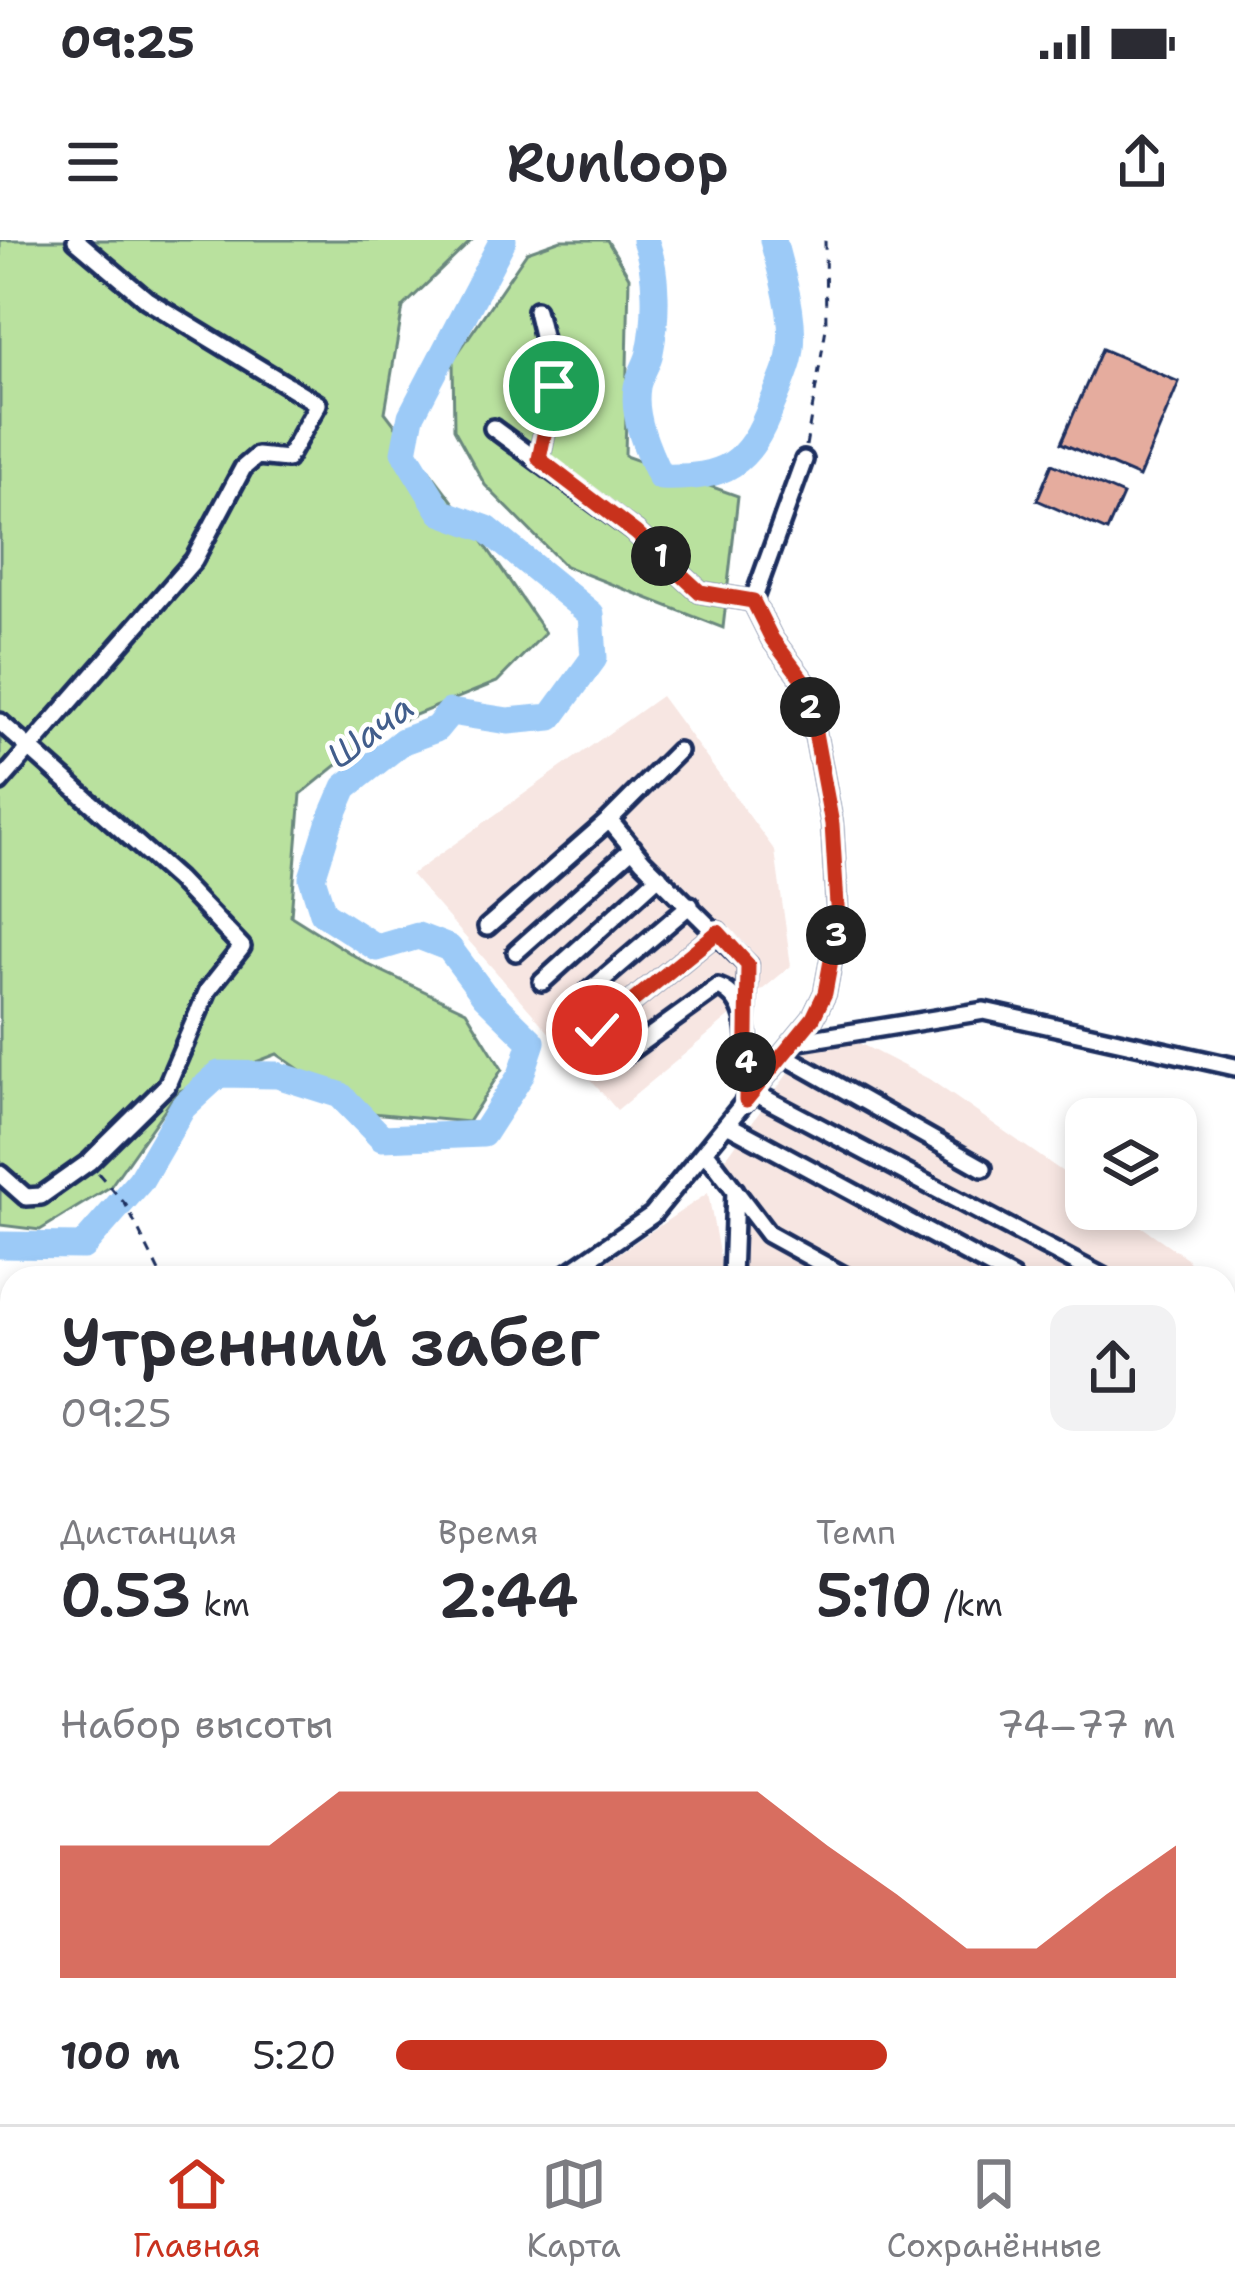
<!DOCTYPE html>
<html lang="ru">
<head>
<meta charset="utf-8">
<style>
	:root { --surface:#fff; --page:#f2f2f3; --text:#2b2b33; --muted:#7c7c81; --line:#e1e1e2; --accent:#c8321e }
	body { margin:0; font-family:"Shantell Sans",sans-serif; background:var(--page); color:var(--text); height:100vh; display:flex; flex-direction:column; font-size:45px; white-space:nowrap }
	* { box-sizing:border-box; margin:0 }
	p { font-size:39px; color:var(--muted) }
	.icon { flex:none; width:66px; height:66px; fill:none; stroke:currentColor; stroke-width:2; stroke-linecap:round; stroke-linejoin:round }
	.map { position:relative; flex:1; overflow:hidden }
	.sheet { position:absolute; left:0px; top:1026px; width:1236px; height:858px; display:flex; flex-direction:column; background:var(--surface); border-radius:36px 36px 0 0; box-shadow:0 6px 18px #0003 }
	.sheet>* { flex:none }
	.tools { position:absolute; left:1065px; top:858px; display:grid; gap:24px }
	.tools a { display:grid; place-items:center; width:132px; height:132px; border-radius:24px; background:var(--surface); box-shadow:0 6px 18px #0003; font-size:60px }
	.pin { position:absolute; display:grid; place-items:center; width:102px; height:102px; color:#fff; margin:-51px; border:6px solid #fff; border-radius:50%; box-shadow:0 3px 12px #0007 }
	.km { position:absolute; width:60px; height:60px; margin:-30px; border-radius:50%; background:#222; color:#fff; font-size:33px; line-height:60px; text-align:center }
	.round { display:grid; place-items:center; flex:none; width:126px; height:126px; border-radius:24px; background:var(--page) }
	.overview { display:flex; align-items:center; justify-content:space-between; height:204px; padding:0 60px }
	h1 { font-size:66px; font-weight:600; line-height:90px }
	.figures { display:grid; grid-template-columns:repeat(3,1fr); gap:18px; height:204px; padding:12px 60px }
	.figures div { display:grid; align-content:center }
	.figures b { font-size:60px; font-weight:600 }
	.figures small { font-size:33px; font-weight:400 }
	.figures p { font-size:33px }
	.chart { height:336px; padding:24px 60px }
	.chart p { display:flex; justify-content:space-between }
	.chart svg { width:100%; height:216px; margin-top:12px; fill:var(--accent); opacity:.7 }
	ul { padding:0 60px; list-style:none; font-size:39px }
	li { display:grid; grid-template-columns:192px 144px 1fr; align-items:center; height:90px }
	li i { height:30px; border-radius:15px; background:var(--accent) }
	.status { display:flex; justify-content:space-between; align-items:center; height:84px; padding:0 60px; background:var(--surface); direction:ltr }
	.status svg { height:33px; fill:currentColor }
	header { display:flex; justify-content:space-between; align-items:center; height:156px; padding:0 60px; background:var(--surface); font-size:54px; font-weight:600 }
	.menu { display:flex; justify-content:space-around; align-items:center; height:168px; border-top:3px solid var(--line); background:var(--surface); font-size:33px; color:var(--muted) }
	.menu a { display:grid; justify-items:center; gap:6px }
	.menu .on { color:var(--accent) }
	.map>svg:first-child { display:block }
</style>
</head>
<body>
<div class="status"><b>09:25</b><svg viewBox="0 0 49 12"><path d="M0 12V9h3v3zM5 12V6h3v6zM10 12V3h3v9zM15 12V0h3v12zM26 1h20v11H26zM47 4h2v5h-2z"/></svg></div>
<header><svg class="icon" aria-label="menu" viewBox="0 0 24 24"><path d="M4 6h16M4 12h16M4 18h16"/></svg>Runloop<svg class="icon" aria-label="share" viewBox="0 0 24 24"><path d="M12 15V3M7 8l5-5 5 5M5 13v7h14v-7"/></svg></header>
<div class="map">
<svg width="1235" height="1884" viewBox="0 0 1235 1884">
	<rect width="100%" height="100%" fill="#fff"/>
	<filter id="ink" filterUnits="userSpaceOnUse"><feTurbulence type="fractalNoise" baseFrequency=".00833" numOctaves="2"/><feDisplacementMap in="SourceGraphic" scale="24" xChannelSelector="R" yChannelSelector="G"/><feConvolveMatrix kernelMatrix="1 2 1 2 8 2 1 2 1" color-interpolation-filters="sRGB"/></filter>
	<g filter="url(#ink)">
		<path fill="#f7e6e2" d="M661,456L775,611L791,726L617,870L411,635Z
			M855,801L929,839L1086,948V969H1116L1187,1018L1197,1038H725V919L803,813Z
			M708,953L723,1035L719,1038H582Z
			M1224,1093L1235,1115V1348L1224,1342Z"/>
		<path fill="#b9e19e" stroke="#6a887e" stroke-width="3" d="M0,0H472L403,67L385,172L479,296L545,393L497,442L383,488L301,554L291,676L369,725L466,771L502,829L468,882L361,872L277,814L177,852L110,947L40,990L0,985Z
			M561,0H607L629,37L625,216L738,256L723,388L565,326L485,245L454,189L453,120L527,12Z"/>
		<g fill="none" stroke-linecap="round" stroke-linejoin="round">
			<path stroke="#9ccaf7" stroke-width="27" d="M645,0C658,32 657,78 650,112C648,124 639,135 637,147C632,177 648,212 660,237C726,239 749,225 772,164C778,150 785,135 789,120C798,82 782,37 773,0
				M0,1005L83,1006L140,941L183,867L219,834L277,835L340,855L382,898L483,894L521,835L532,802L484,755L449,708L418,696L377,708L323,673L312,638L329,584L345,547L403,501L436,489L450,472L508,481L551,477L594,418L591,374L487,289L441,272L404,212L411,176L503,0"/>
		</g>
		<path fill="#e5ac9e" stroke="#1b2f5e" stroke-width="3" d="M1102,109L1179,142L1139,237L1061,203Z
			M1052,224L1123,255L1107,291L1037,260Z
			M0,1556L12,1574V1612L0,1619Z
			M12,1872H64L45,1884H19Z"/>
		<g fill="none" stroke-linecap="round" stroke-linejoin="round">
			<g stroke="#1b2f5e" stroke-width="24">
				<path id="minor" d="M536,70L554,146L539,219
					M493,188L636,293L700,352L753,361
					M0,482L177,639L242,707L208,750L167,845L89,922L41,956L26,957L0,934
					M0,542L194,320L243,228L257,216L287,219L318,164L147,60L76,0
					M609,580L643,621L748,725L746,778
					M487,687L609,580L678,511
					M516,712L633,608
					M542,742L659,636
					M574,764L690,665
					M597,790L718,692
					M794,802L984,771L1235,827
					M783,815L983,928
					M620,818L718,747C758,761 746,826 747,860
					M753,852L1105,1038
					M727,884L1012,1038
					M705,911L768,994L848,1038
					M561,1038L652,975L813,778L825,753L838,683L832,584L806,444L772,399L753,361L804,220
					M732,1038L735,950
					M1224,1245L1235,1251
					M1224,1329L1235,1336
					M0,1371L12,1365
					M0,1496L12,1517
					M1224,1674L1235,1683
					M0,1825L12,1817
					M1023,1872L1054,1884"/>
			</g>
			<path stroke="#1b2f5e" stroke-width="3" stroke-dasharray="9 9" stroke-linecap="butt" d="M806,206L826,88L825,0
				M98,933L126,965L162,1038
				M302,1872L303,1884"/>
			<use href="#minor" stroke="#fff" stroke-width="15"/>
		</g>
	</g>
	<g fill="none" stroke-linecap="round" stroke-linejoin="round" filter="url(#ink)">
		<g stroke="#fff" stroke-width="24">
			<path id="route" d="M554,146L539,219L636,293L700,352L753,361L772,399L806,444L832,584L838,682L825,753L813,778L746,860L748,725L718,692L597,790"/>
		</g>
		<use href="#route" stroke="#c8321e" stroke-width="15"/>
	</g>
	<g text-anchor="middle" stroke-width="9" stroke-linejoin="round" paint-order="stroke">
		<g font-size="36" font-style="italic" fill="#425e8c" stroke="#fff">
			<text transform="translate(370 491) rotate(-37)" y="13">Шача</text>
		</g>
	</g>
</svg>
<div class="tools">
<a><svg class="icon" aria-label="layers" viewBox="0 0 24 24"><path d="M12 4l9 5-9 5-9-5zM3 14l9 5 9-5"/></svg></a>
</div>
<div class="pin" style="left:554px;top:146px;background:#1e9e55"><svg class="icon" aria-label="arrive" viewBox="0 0 24 24"><path d="M6 21V4h12l-3 4 3 4H6"/></svg></div>
<div class="pin" style="left:597px;top:790px;background:#d93025"><svg class="icon" aria-label="check" viewBox="0 0 24 24"><path d="M5 12l5 5 9-10"/></svg></div>
<b class="km" style="left:661px;top:316px">1</b>
<b class="km" style="left:810px;top:467px">2</b>
<b class="km" style="left:836px;top:695px">3</b>
<b class="km" style="left:746px;top:822px">4</b>
<section class="sheet">
<div class="overview"><div><h1>Утренний забег</h1><p>09:25</p></div><a class="round"><svg class="icon" aria-label="share" viewBox="0 0 24 24"><path d="M12 15V3M7 8l5-5 5 5M5 13v7h14v-7"/></svg></a></div>
<div class="figures">
<div><p>Дистанция</p><b>0.53<small> km</small></b></div>
<div><p>Время</p><b>2:44</b></div>
<div><p>Темп</p><b>5:10<small> /km</small></b></div>
</div>
<div class="chart"><p><span>Набор высоты</span>74–77 m</p>
<svg viewBox="0 0 160 44" preserveAspectRatio="none"><path d="M0 44V17L10 17L20 17L30 17L40 6L50 6L60 6L70 6L80 6L90 6L100 6L110 17L120 27L130 38L140 38L150 27L160 17V44z"/></svg>
</div>
<ul>
<li><b>100 m</b>5:20<i style="width:63%"></i></li>
</ul>
</section>
</div>
<nav class="menu">
<a class="on"><svg class="icon" aria-label="home" viewBox="0 0 24 24"><path d="M3 11l9-7 9 7M6 9v11h12V9"/></svg>Главная</a>
<a><svg class="icon" aria-label="map" viewBox="0 0 24 24"><path d="M3 6l6-2 6 2 6-2v14l-6 2-6-2-6 2zM9 4v14M15 6v14"/></svg>Карта</a>
<a><svg class="icon" aria-label="saved" viewBox="0 0 24 24"><path d="M7 4h10v16l-5-4-5 4z"/></svg>Сохранённые</a>
</nav>
</body>
</html>
